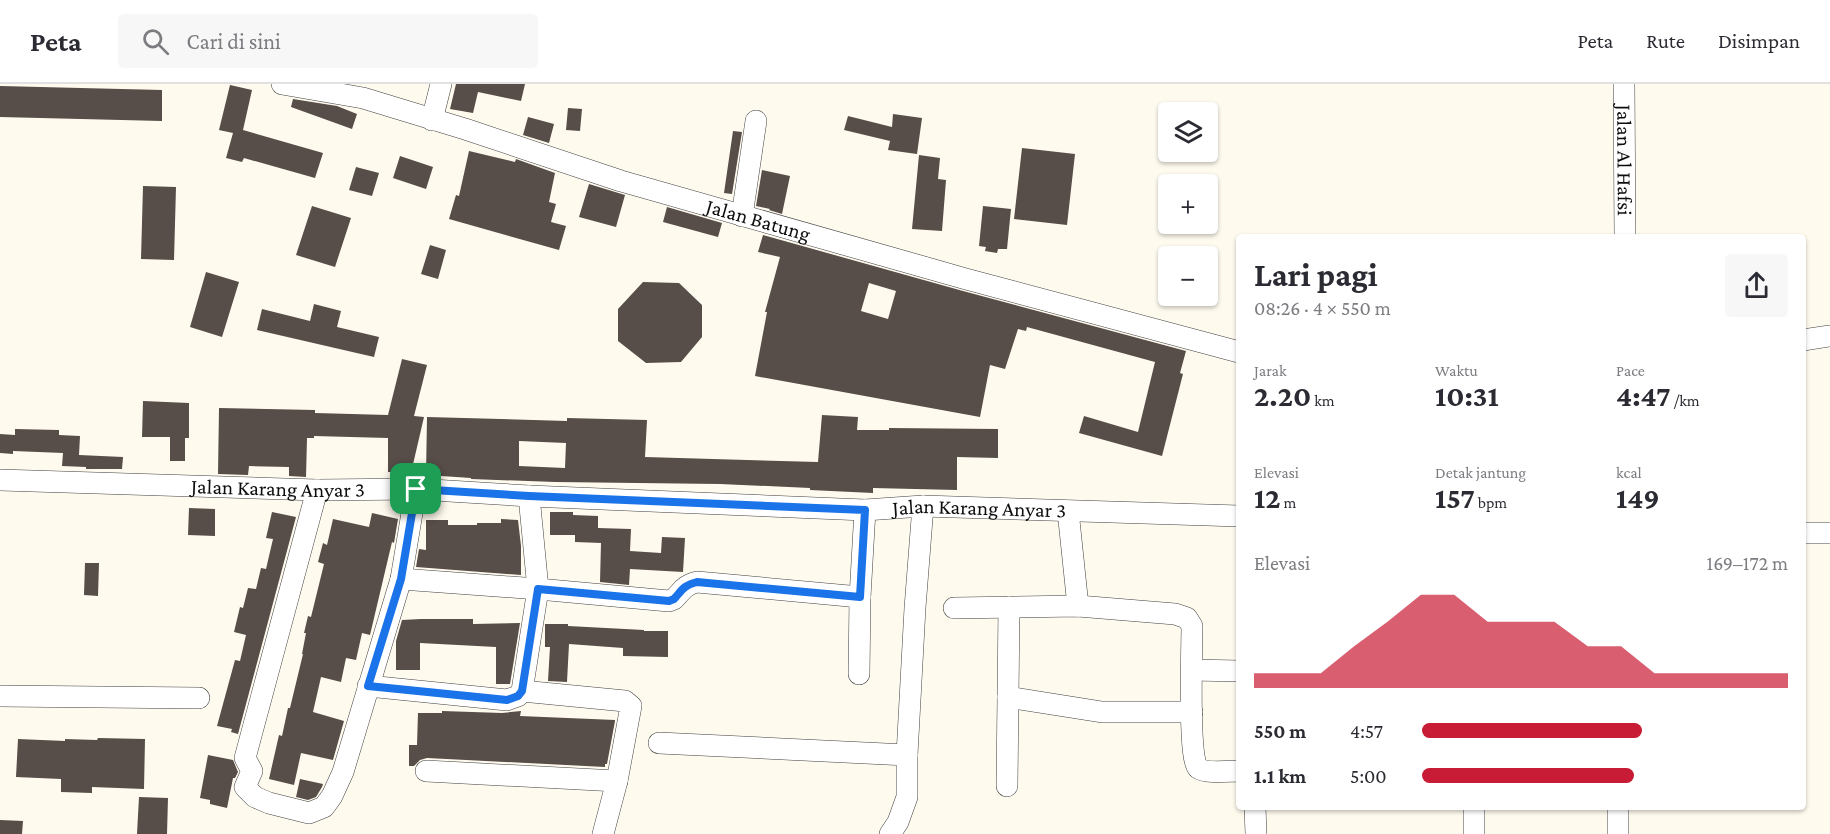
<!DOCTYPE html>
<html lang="id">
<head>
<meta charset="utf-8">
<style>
	:root { --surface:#fff; --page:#f7f7f7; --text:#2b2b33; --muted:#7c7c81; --line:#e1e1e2; --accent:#c81b35 }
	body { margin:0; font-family:"Crimson Pro",serif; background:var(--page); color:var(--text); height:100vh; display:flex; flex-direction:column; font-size:22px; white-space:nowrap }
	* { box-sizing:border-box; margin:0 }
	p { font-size:20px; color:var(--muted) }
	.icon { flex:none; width:33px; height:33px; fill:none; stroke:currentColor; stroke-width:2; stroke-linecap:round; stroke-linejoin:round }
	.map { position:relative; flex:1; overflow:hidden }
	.side { position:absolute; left:1236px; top:150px; width:570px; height:576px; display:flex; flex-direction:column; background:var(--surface); border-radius:6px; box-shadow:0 2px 4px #0004 }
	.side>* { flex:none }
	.buttons { position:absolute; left:1158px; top:18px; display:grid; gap:12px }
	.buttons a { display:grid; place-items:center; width:60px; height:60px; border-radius:6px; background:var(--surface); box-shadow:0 2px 4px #0004; font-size:30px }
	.pin { position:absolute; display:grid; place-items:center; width:51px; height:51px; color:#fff; margin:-26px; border-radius:12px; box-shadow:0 3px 9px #0006 }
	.round { display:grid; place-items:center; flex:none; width:63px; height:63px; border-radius:6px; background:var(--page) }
	.overview { display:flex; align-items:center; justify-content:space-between; height:102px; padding:0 18px }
	h1 { font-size:33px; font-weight:700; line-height:45px }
	.figures { display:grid; grid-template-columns:repeat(3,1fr); gap:9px; height:102px; padding:6px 18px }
	.figures div { display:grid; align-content:center }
	.figures b { font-size:30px; font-weight:700 }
	.figures small { font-size:16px; font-weight:400 }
	.figures p { font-size:16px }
	.chart { height:168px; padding:12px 18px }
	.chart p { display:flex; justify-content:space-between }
	.chart svg { width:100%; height:108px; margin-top:6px; fill:var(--accent); opacity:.7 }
	ul { padding:0 18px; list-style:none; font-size:20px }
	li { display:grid; grid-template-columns:96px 72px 1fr; align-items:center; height:45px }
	li i { height:15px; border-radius:8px; background:var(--accent) }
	header { display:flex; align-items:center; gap:36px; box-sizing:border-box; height:84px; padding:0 30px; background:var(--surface); border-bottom:2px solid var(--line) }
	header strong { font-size:28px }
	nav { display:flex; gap:33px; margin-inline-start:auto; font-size:21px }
	.search { width:420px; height:54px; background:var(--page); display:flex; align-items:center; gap:15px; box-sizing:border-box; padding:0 21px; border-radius:6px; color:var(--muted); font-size:22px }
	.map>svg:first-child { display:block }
</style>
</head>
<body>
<header>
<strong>Peta</strong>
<div class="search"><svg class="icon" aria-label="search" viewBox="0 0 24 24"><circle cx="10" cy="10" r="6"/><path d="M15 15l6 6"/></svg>Cari di sini</div>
<nav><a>Peta</a><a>Rute</a><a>Disimpan</a></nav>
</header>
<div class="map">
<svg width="1830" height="750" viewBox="0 0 1830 750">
	<rect width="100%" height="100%" fill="#fffaee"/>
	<path fill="#574d49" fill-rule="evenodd" d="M456,0H525L521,17L478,8L473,29L450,25Z
		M230,1L252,6L243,46L323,69L315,94L244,74L242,78L226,74L233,49L219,46Z
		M0,2L162,6V37L0,33Z
		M293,15L337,22L357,30L352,45L291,23Z
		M568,24L582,25L580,47L566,46Z
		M893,30L922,34L917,70L888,66L890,57L844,46L848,32L892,43Z
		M528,33L554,40L549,59L523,51Z
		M733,47L742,48L732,110L724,109Z
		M1022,64L1075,70L1067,141L1014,135Z
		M469,67L515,78L516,75L555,89L549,118L556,120L551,138L566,142L559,166L449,135L456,111L459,112Z
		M919,71L940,74L938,95L946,96L942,147L912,145Z
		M400,72L433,83L426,105L393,94Z
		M356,83L379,89L372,112L349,106Z
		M762,86L790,92L782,130L769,126L770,125L756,122Z
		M589,100L625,111L616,143L579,133Z
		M143,102L176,103L174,176L141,175Z
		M312,122L351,134L335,183L296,171Z
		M983,122L1011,125L1007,165H998L997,169L985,167L986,163L979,162Z
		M667,123L722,139L718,153L663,138Z
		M763,151L963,207L1186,267L1180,289L1183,290L1162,372L1079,349L1084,332L1138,348L1155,278L1027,243L1026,247L1018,245L1005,285L990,281L980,333L755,292L767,228H765L780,173L758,168ZM869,199L896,207L888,235L861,227Z
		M430,161L446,166L438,195L421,190Z
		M206,188L239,198L222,253L190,243Z
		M643,198L679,199L702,221V253L681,278L646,279L618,257V225Z
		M314,220L341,227L337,243L379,253L374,273L257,246L262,225L310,237Z
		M402,275L427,281L414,332L424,333L411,389L388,388V354L314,352V354H307L306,393L289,392V383L249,382L248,391L218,390L219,324L315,326V329L388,331Z
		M143,317L189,319V354H185V377H170V353H142Z
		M822,331L858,333L857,346H889V344L998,345V374L957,373V406L873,404V409L810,406V404L720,400L555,398L471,395V394L426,391L427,333L567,337V334L647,336L645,373L818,378ZM519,357L566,359L565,384L519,382Z
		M15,345L59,346V351L80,352L79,371L123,373L122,385H86V383L62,382L63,369L13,367V370L0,369V350L15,351Z
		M189,424L215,425V452L188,451Z
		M272,428L296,433L238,650L231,648L232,645L217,642L235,576L240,577L246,551L234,548L240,523L243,524L248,504L256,505L261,484L266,485L273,455L266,454Z
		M550,428H573V431L598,432V444L631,445L630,467L661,469L662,453L685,454L683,488L630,485L629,501L600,498L601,459L575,458V451H550Z
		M372,429L398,435L394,459L392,458L370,551L362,549L356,576L346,574L341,598L321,593L313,628L344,637L333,676L301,669L294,701L269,695L279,651L282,652L288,624H290L303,570H302L306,549H304L308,532L311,533L324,480L318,478L323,459L327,461L333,435L369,443Z
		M501,435L518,436L521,462V491L416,483L419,465L426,466V436H448V441H477V439H501Z
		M85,479H99L98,512L84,511Z
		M421,535H473V540L520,539L510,600H496V563L420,559V586H396V557L402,536Z
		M545,540H568V542L644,546V547H668V573L623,572V564L569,560L567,598L548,597L550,563H545Z
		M442,627L502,629L521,627L520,632L615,636V637L607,680H605V683L427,674L420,676L414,682H409V661H417L418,629H442Z
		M98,654L145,655L144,705L92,703V709L61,708V695L16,693L18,655L65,657V655L97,656Z
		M208,671L233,676L238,688L235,694H233L227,724L210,720V716L200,714Z
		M300,695L323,700L322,703L316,713L308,716L296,713Z
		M139,713L168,714L167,750H137Z
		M0,736L23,737L22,750H0Z"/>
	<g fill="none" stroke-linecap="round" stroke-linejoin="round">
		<g stroke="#404040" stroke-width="22">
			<g id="minor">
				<path id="s1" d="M282,0L363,14L465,45L621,97L966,195L1239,268"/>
				<path id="s2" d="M1624,0L1625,153"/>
				<path d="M432,36L441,0"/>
				<path d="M742,132L756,37"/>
				<path d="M1803,256L1830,252"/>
				<path id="s3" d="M0,396L317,406L416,405L529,412L865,426L923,422L1239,432"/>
				<path d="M317,406L245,674L252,687L245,703L255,713L269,719L309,729L324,723L332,712L343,688L401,495L416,405"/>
				<path d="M1068,427L1078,522"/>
				<path d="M1803,449H1830"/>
				<path d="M401,495L538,505L669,517L674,515C683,506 683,502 697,498L860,513"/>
				<path d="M954,524L1078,522L1175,530L1187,534L1192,542C1192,561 1188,677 1198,684C1206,690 1229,687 1239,687"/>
				<path d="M1192,586L1239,587"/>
				<path d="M859,590L860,513L865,426"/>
				<path d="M368,602L507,616L518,612L522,607L538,505L529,412"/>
				<path d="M522,607L625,617L631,622L617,697L603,750"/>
				<path d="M0,612L199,614"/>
				<path d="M1008,613L1102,628H1192"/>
				<path d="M659,659L907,671"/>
				<path d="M426,687L617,697"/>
				<path d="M1007,702L1009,523"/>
				<path d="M1255,723L1256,750"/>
				<path d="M890,750L898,738L907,713V671L915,524L923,422"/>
				<path d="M1474,750V723"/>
				<path d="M1618,750V723"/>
			</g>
		</g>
		<use href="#minor" stroke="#fff" stroke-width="21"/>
	</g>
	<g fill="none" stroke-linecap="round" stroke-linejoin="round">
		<g stroke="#fff" stroke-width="12">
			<path id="route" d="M416,405L529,412L865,426L860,513L697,498C683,502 683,505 674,515L669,517L538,505L522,607L518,612L507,616L368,602L401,495Z"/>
		</g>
		<use href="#route" stroke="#1a73e8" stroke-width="8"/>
	</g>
	<g text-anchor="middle" stroke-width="6" stroke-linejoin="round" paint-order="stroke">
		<g font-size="21" fill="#0d0d0d" stroke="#fff">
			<text dy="7" stroke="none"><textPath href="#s2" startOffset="76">Jalan Al Hafsi</textPath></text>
			<text dy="7" stroke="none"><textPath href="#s1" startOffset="496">Jalan Batung</textPath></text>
			<text dy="7" stroke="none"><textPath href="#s3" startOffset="278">Jalan Karang Anyar 3</textPath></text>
			<text dy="7" stroke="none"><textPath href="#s3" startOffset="980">Jalan Karang Anyar 3</textPath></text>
		</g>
	</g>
</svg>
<div class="buttons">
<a><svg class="icon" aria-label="layers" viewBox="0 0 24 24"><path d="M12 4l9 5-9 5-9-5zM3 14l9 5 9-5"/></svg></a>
<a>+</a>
<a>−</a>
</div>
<div class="pin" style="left:416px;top:405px;background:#1e9e55"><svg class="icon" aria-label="arrive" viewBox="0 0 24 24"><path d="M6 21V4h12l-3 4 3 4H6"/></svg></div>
<section class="side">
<div class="overview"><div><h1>Lari pagi</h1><p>08:26 · 4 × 550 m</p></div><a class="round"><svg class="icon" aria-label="share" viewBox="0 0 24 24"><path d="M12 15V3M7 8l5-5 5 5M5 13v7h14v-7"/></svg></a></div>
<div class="figures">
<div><p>Jarak</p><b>2.20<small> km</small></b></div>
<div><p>Waktu</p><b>10:31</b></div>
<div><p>Pace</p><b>4:47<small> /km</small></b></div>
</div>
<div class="figures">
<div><p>Elevasi</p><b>12<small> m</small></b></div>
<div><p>Detak jantung</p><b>157<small> bpm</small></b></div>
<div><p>kcal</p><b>149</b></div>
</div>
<div class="chart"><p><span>Elevasi</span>169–172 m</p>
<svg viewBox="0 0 160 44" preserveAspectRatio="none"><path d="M0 44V38L10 38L20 38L30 27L40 17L50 6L60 6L70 17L80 17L90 17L100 27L110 27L120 38L130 38L140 38L150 38L160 38V44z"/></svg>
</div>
<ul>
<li><b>550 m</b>4:57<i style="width:60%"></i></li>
<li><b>1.1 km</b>5:00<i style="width:58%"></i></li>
</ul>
</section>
</div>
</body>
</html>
